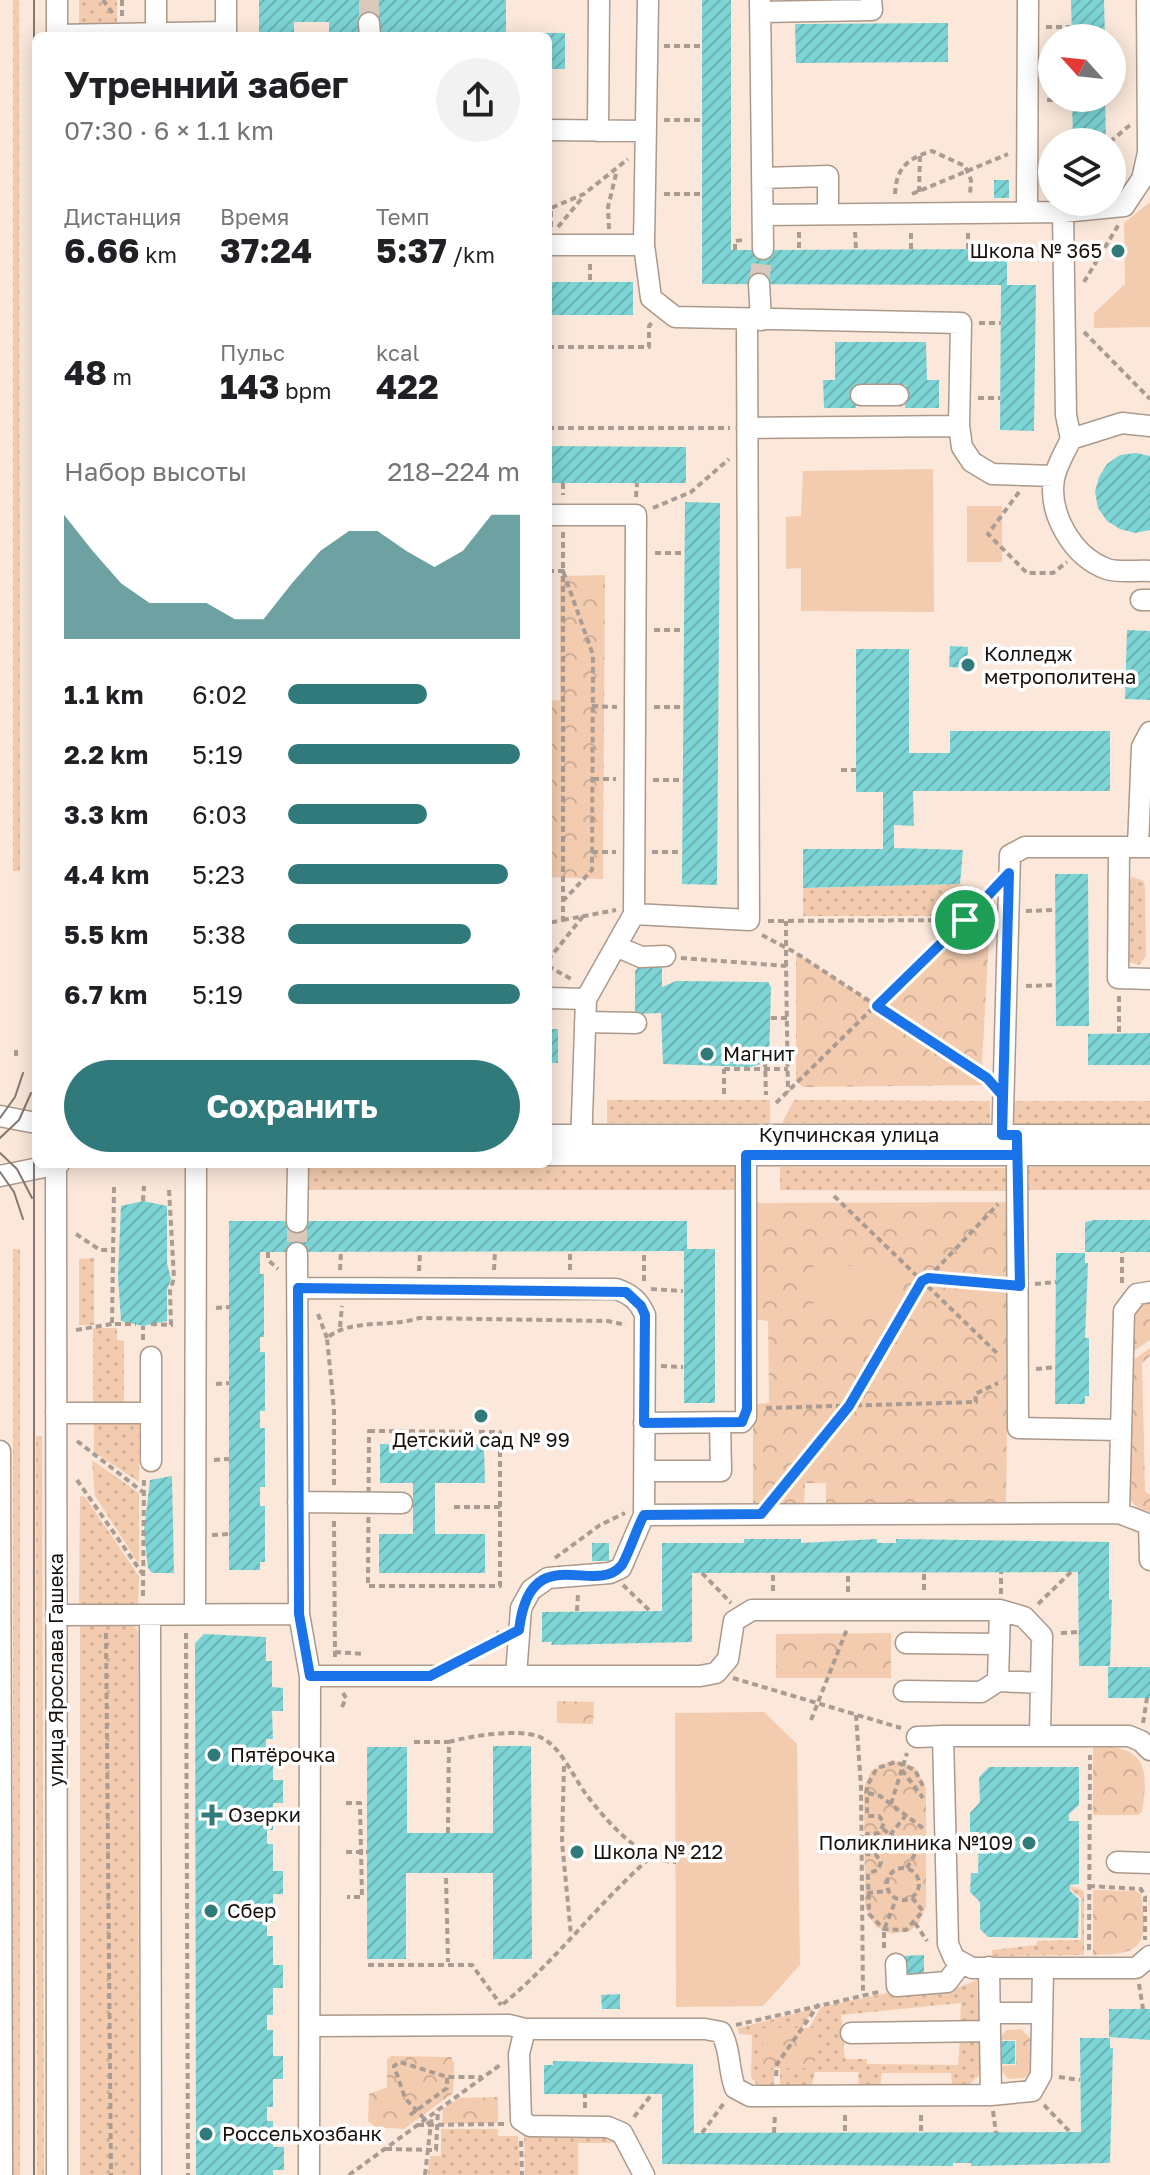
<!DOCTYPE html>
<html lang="ru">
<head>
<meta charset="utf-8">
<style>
	:root { --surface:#fff; --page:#f2f2f2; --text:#202124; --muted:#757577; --accent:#317a7b }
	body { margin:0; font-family:"Golos Text",sans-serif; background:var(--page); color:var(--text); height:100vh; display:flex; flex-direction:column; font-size:30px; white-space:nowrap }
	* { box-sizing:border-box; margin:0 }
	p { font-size:26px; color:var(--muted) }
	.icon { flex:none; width:44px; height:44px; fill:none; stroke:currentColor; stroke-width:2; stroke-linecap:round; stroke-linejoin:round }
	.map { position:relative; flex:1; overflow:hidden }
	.details { position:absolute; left:32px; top:32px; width:520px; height:1136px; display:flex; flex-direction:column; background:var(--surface); border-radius:12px; box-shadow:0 4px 20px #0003 }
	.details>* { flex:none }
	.needle { width:52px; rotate:297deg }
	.buttons { position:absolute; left:1038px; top:24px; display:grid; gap:16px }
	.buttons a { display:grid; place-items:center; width:88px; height:88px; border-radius:50%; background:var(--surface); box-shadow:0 4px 20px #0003; font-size:40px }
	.pin { position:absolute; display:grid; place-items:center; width:68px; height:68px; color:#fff; margin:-34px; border:4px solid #fff; border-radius:50%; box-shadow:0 2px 8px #0007 }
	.round { display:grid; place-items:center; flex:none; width:84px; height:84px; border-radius:42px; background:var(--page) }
	.overview { display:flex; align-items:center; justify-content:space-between; height:136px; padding:0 32px }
	h1 { font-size:36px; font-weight:700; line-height:60px }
	.figures { display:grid; grid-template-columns:repeat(3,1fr); gap:12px; height:136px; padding:8px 32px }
	.figures div { display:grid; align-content:center }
	.figures b { font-size:34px; font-weight:700 }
	.figures small { font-size:22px; font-weight:400 }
	.figures p { font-size:22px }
	.chart { height:224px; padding:16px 32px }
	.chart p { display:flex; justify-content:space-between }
	.chart svg { width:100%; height:144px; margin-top:8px; fill:var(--accent); opacity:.7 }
	.button { display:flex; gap:16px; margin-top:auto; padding:16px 32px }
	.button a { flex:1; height:92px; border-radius:48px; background:var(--accent); color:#fff; font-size:32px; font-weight:700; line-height:92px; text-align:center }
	ul { padding:0 32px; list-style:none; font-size:26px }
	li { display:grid; grid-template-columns:128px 96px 1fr; align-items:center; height:60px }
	li i { height:20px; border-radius:10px; background:var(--accent) }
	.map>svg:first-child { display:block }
</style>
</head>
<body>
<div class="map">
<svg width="1150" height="2175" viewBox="0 0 1150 2175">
	<defs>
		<pattern id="grass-dots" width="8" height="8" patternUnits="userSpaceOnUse" patternTransform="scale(2)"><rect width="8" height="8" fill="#f3ccaf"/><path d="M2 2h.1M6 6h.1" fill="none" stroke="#d0ae95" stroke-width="1.8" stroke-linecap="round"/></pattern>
		<pattern id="forest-crowns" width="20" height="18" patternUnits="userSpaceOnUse" patternTransform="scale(2)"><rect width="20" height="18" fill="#f3ccaf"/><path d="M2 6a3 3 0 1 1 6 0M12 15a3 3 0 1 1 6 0" fill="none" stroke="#d0ae95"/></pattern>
		<pattern id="building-hatch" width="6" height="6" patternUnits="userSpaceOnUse" patternTransform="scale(2)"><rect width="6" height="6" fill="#7dd4d5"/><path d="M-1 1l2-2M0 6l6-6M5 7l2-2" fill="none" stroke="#6bb5b6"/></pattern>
	</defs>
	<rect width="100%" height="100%" fill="#fbe8db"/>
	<path fill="url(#grass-dots)" d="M13,0H19L20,871H13Z
		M79,0H117V27H79Z
		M1132,877L1144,881L1145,889L1146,956L1139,965L1129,962L1128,956L1129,884Z
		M960,884L981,898L965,916H803V888Z
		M607,1100H770V1123H607Z
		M794,1100L990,1101V1124L782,1123Z
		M1009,1101H1150V1124H1009Z
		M306,1166H739V1190H307Z
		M780,1167L1010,1168V1191L780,1190Z
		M1029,1167H1150V1190H1025Z
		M13,1249H20V2175H13Z
		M94,1258V1325H79V1259Z
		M93,1328H117V1340L124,1341V1407H93Z
		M94,1421H139V1482L94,1452Z
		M36,1436H42L44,2175H37Z
		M92,1460L139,1493V1564L95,1496Z
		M80,1496L85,1497L139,1576L138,1604L133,1608L79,1607Z
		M80,1623H132L138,1632L139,2175H80Z
		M1071,1886L1084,1891V1955L992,1956V1950L1036,1945L1037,1941L1081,1940V1898L1071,1890Z
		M977,1980L979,2028H960L961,2003L841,2015L845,2059H867V2064L958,2065L960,2039L981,2038L982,2073L967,2086L952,2085L951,2073H882L880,2086L859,2087L858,2072H815L811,2088H780V2068H815V2028H809L821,2007L892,1992L949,1991Z
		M813,2009L802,2028H764L763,2067L774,2068V2087L756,2084L751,2077L752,2035L739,2034L738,2028Z
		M441,2129H498V2136H518L520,2175H428L430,2156H441Z
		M605,2135L618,2143H578V2175H525L524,2136Z"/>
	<path fill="url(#forest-crowns)" d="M605,575L603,879L548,877V701L560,700V576Z
		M965,920H990L982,1063L987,1085L803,1087L796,1081V953L877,1006Z
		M1010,1202L1006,1503H826V1483H805L804,1505L753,1506V1404L769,1403L768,1321L753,1319V1203Z
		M1150,1300V1340L1127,1356C1129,1333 1127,1310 1150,1300Z
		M1150,1348V1356L1142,1363L1145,1491L1150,1495V1512L1138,1508L1127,1497L1128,1364Z
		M891,1633V1678H776V1634Z
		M557,1701L594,1702L593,1724L557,1723Z
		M1093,1746C1143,1746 1150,1763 1142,1812L1138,1815H1093Z
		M892,1760L915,1767L926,1788V1907L919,1923L910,1931L892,1934L876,1927L865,1907L864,1788L871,1771Z
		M1093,1890L1136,1891L1141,1894C1150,1946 1141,1955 1093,1955Z
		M763,2028H815V2068H763Z
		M1021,2029L1032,2040V2070L1024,2078L1008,2079L998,2066L1016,2065V2040H998L1006,2030Z
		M391,2056L451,2057L454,2063L453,2093L404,2129L375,2127L368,2121L369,2094L387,2087V2060Z
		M498,2097V2123L442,2124L443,2109L459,2098Z"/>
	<path fill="#f3ccaf" d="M1150,202V327L1094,328V313L1125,284L1124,223Z
		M933,469L934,612L801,611V568L786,569V517L801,516L803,471Z
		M967,506H1002V562H967Z
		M900,1264L901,1311L814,1314L812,1267Z
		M764,1712L797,1744L800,1965L763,2006L676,2007L675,1713Z"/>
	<path fill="url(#building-hatch)" d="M259,0H506V33H565V69H551V91H548V36L380,33V23L359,22V36H329V22H294V36H259Z
		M702,0H731V250L1007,249V285H1036L1034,431L1000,430L1001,285L702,284Z
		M1071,0H1104L1105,38H1072Z
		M948,23V62L796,63L795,24Z
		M1072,98H1105L1106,142H1073Z
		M994,180H1009V198H994Z
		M548,282H633V315H548Z
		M835,342H926L927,380H939V408H905L906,385L856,386V408H824L823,380H835Z
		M548,446L686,447V483H548Z
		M1136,453L1150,456V530L1135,533L1120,529L1107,521L1098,508L1095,492L1099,477L1107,464L1120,455Z
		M685,502L720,503L717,885L682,884Z
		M1127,630L1150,631V700L1125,699Z
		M950,646L968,647L967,668L949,667Z
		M856,649H909V753H950V731H1110V791H913L914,826L894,825V848L963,850L960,884L803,888V849H883V792H856Z
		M1055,874H1088L1089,1026H1056Z
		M640,965H662V987L676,981L768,982L771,987L769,1061L751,1067L663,1064L661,1013L635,1014V971Z
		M548,1029H558V1063H548Z
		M1150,1033V1065H1088V1034Z
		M143,1201L167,1206V1263L171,1279L167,1290V1321L143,1326L121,1321L118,1276L121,1206Z
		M1094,1220H1150V1252H1085V1222Z
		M229,1221H687V1249H715V1403H684V1251L260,1252V1274H264V1337H260V1352H265V1411H260V1428H265V1487H260V1506H265V1562H260V1570H229Z
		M1056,1253H1085V1263H1088L1085,1338H1089V1396H1085V1404H1055Z
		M380,1444H484L485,1483H435V1534H485V1573H379V1534H413V1483H380Z
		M172,1476L174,1573H152L148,1568L144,1531L150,1480Z
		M744,1539H801V1543L877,1539V1543H896V1539L1109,1542V1599L1112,1600L1110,1666H1079L1078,1572L692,1573V1642L551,1645L552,1642H542V1612L662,1611V1543H744Z
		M592,1543H609V1561H592Z
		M204,1634L266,1637V1661H272V1687L283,1688V1711H272L273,1739H266V1753H273V1780H283V1803H273V1830H267V1844H273V1871H283V1894H273V1922H267V1936H273V1965H283V1988H273V2015H267V2030H273V2056H283V2079H273V2107H267V2121H273V2147H284V2170H273V2175H196L195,1643Z
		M1108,1667H1150V1698H1108Z
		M493,1746H531L532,1959H493V1873H406V1959H367V1747H407V1833H493Z
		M989,1767H1079V1805L1069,1814V1821H1079V1884L1070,1885V1891L1079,1899L1078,1938L988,1937L980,1929V1902L970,1892L971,1873H978L979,1832H970V1813L980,1802L979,1777Z
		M924,1955V1976L903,1977L902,1956Z
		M620,1994V2009H602L601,1995Z
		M1109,2009H1150V2040L1109,2037Z
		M1080,2038H1110V2048H1113L1110,2163L971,2166V2163H953V2166L662,2164V2094H544V2065H553V2061L693,2064L694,2133L1081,2132Z
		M1000,2041H1015V2064H1000Z"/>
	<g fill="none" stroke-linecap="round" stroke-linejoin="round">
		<path stroke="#d9c8bc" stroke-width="20" stroke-dasharray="20 10" stroke-linecap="butt" d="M369,0V23
			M759,284L763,249
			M297,1222V1253"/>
		<g stroke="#ab998c" stroke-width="23">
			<path id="minor" d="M648,0L644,245L651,298L675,317L961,323L959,426L962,447L972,462L992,474L1054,476
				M760,0L763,249
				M760,12L872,10L871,0
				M369,23L370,36
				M57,35L226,32V0
				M57,36V0
				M156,36V0
				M548,130L646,131
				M598,131L599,0
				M762,178L828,176V214
				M1027,212L1028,0
				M1063,212L1066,415L1071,439
				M763,215L1063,212L1124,206L1142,179L1148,153L1147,0
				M548,245H644
				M759,284L761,320
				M861,395H898
				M1150,426L1122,423L1071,439C1065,452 1056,466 1054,479C1048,514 1073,557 1107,569C1119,573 1137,570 1150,571
				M747,428L959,426
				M548,515H636L634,914L586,999
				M1141,600H1150
				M1119,847L1118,978L1150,979
				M1138,847L1142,747L1150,732
				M634,914L749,920L747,321
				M616,946L641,957L665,956
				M548,998L586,999L581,1147
				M585,1022L636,1023
				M0,1116L36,1123
				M548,1135H1150
				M1017,1143L1018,1428L1119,1430
				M1002,1148L1010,855L1025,847H1150
				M548,1155H1150
				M56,1164L57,2175
				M0,1176L59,1164
				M297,1222L298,1164
				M297,1253L299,1614L310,1676L309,2175
				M298,1288L616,1289C631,1294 639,1301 645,1315L644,1515L621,1568L610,1573L548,1578L531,1590L521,1608L516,1676
				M151,1357V1461
				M56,1413H150
				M644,1423L742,1422L746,1417V1145
				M0,1451L2,2175
				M645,1471H721L720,1423
				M298,1502L402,1503
				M1119,1513L1124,1311L1137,1294L1150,1292
				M644,1515L1119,1513L1150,1525
				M1149,1525L1150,1560
				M195,1612L196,1164
				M56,1615L299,1614
				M150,1616L151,2175
				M906,1643L999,1644
				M310,1676H700L716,1673L728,1659L734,1621L752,1610H1000L1024,1617L1042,1636L1040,1734
				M998,1681L1000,1610
				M904,1691L981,1692L998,1681L1040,1683
				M917,1737L943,1736
				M1150,1750L1141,1741L1129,1736H943L948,1944L954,1958L972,1968H1136L1150,1956
				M1117,1862L1150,1863
				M896,1964L897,1986L947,1982L961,1964
				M989,1967L991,2095
				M990,2013H1042
				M311,2026L509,2025L525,2029
				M851,2033L989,2031
				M644,2175L622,2133L608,2127L530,2126L521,2120L519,2054L525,2029H705L721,2032C731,2050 728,2069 735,2088L750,2096L991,2095L1032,2091L1041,2075L1043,1969"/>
		</g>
		<path stroke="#aa9c92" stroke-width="4" stroke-dasharray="6 4" stroke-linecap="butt" d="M103,0L114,15
			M122,0V18
			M1046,27H1072
			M664,46H702
			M1047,100H1072
			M664,120H702
			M1110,142L1130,125
			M919,192L920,155
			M664,194H702
			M895,194C896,168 908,158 932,151L965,166L971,180L970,195
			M912,194L1008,154
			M551,227V208L584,194L628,159
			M558,227L583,197
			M609,229L608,207L617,170
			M799,232V249
			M855,232L856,249
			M911,249V232
			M968,249V232
			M735,250V241L743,240
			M590,264V282
			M1084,282L1119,224
			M979,323H1001
			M1084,332L1150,399
			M548,347H649V326L653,321
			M978,398H1000
			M548,428H730
			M563,483V495
			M1019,492L988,534L1027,573H1053L1067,562
			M636,497L637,483
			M653,508L691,492L729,459
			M563,532V571L593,655L592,870L563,901
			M655,553H684
			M548,571H563V920L548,923
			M654,630H684
			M592,706L617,707
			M654,707H683
			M841,770H856
			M593,779H616
			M653,780H683
			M592,852H616
			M652,852H682
			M1026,911L1055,910
			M563,920L616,910
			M768,921L965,920
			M762,935L796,953L984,1076
			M681,958L786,966L788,1092
			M548,960L584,915
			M548,966L571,979
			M786,966V921
			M1026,986L1056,985
			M1119,996V1034
			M771,1018H789
			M16,1050V1058
			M765,1061L766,1095
			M724,1069H788
			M724,1094V1069
			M776,1103L988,895
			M114,1187L112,1324H136
			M169,1190L174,1278L170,1291L171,1325
			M834,1196L999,1355
			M143,1201L144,1186
			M76,1234L100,1250H113
			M268,1252V1260L278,1269
			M340,1270L341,1252
			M494,1270L495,1252
			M570,1270V1252
			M419,1271L420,1253
			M928,1278L998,1204
			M644,1281V1251
			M1122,1283V1252
			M1035,1284L1056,1282
			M651,1289L683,1291
			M216,1308L229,1307
			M318,1314L327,1338
			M151,1324L173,1325
			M340,1327L342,1306
			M76,1330L112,1324
			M143,1340V1326
			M661,1366L683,1367
			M1036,1369L1056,1367
			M216,1384L229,1383
			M766,1408L976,1402L975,1394L998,1383
			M369,1431L500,1432V1586H368Z
			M77,1441L143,1492
			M214,1460L229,1459
			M77,1480L142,1573
			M334,1485V1409L327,1338C351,1318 389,1328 419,1318L608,1321L626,1325
			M775,1497L849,1406L922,1281L928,1278L998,1284
			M454,1507H500
			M334,1521L335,1657
			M212,1535L229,1534
			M555,1558L600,1525L625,1513
			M702,1573L731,1603
			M623,1585L650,1611
			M924,1590V1573
			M773,1591V1573
			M848,1592V1573
			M1001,1594V1572
			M143,1596L144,1477
			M1038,1604L1071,1572
			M577,1611L578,1594
			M106,1633L111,2175
			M186,1633L188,2175
			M1061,1633L1078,1632
			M493,1643L499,1631
			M335,1652L364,1654
			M468,1656L492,1643
			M733,1678L901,1728
			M342,1707L346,1698L343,1693
			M856,1715L861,1787L863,1995
			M811,1720L847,1629
			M1143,1723L1147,1698
			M414,1742H449L448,1833
			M449,1742C470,1736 519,1728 540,1737C561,1746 573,1777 586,1794C605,1820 643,1863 676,1862
			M564,1766L562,1842L571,1935
			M902,1770L923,1798
			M868,1793L880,1796L924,1829
			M346,1803H360L362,1897H347
			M891,1804L907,1753
			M883,1829L916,1853
			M890,1835L906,1815
			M346,1852H367
			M887 1884a16 16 0 1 1 32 0a16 16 0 1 1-32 0Z
			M907,1868L924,1838
			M446,1878L448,1962
			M1089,1886L1141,1889L1145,1897V1940
			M867,1893L889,1891
			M912,1898L923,1911L906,1930L884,1929L869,1914L868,1873L878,1870L881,1862L876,1855L867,1854V1834L879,1833L884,1823L879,1816H867V1786L877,1768L896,1762L915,1770L923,1786
			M915,1923L927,1941
			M884,1948V1930L896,1899
			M1089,1950L1090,1755
			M368,1965H472L501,2005
			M1139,1984L1143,2009
			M503,2004C557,1960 598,1903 651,1857
			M736,2025L879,1992
			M776,2076L777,2064L819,2004
			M1059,2077L1080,2080
			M1044,2105L1070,2132
			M585,2108V2094
			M993,2111L996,2133
			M410,2115L447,2088V2077
			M845,2115V2133
			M921,2115V2133
			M634,2117L652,2094
			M418,2125L505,2124
			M431,2126L405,2098L394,2066L400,2062L447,2077H482
			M702,2133L724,2103
			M774,2133L775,2113
			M521,2141L522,2175
			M386,2149L436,2150L438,2109
			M349,2175L500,2065
			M425,2175L432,2114"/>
		<use href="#minor" stroke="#fff" stroke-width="20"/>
		<path stroke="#857870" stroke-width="2" d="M34,0V2175
			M0,1118L15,1097L23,1073
			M0,1138L19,1120L31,1093
			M0,1153L17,1169L32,1198
			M0,1172L14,1192L23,1219"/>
	</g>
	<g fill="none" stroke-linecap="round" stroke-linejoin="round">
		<g stroke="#fff" stroke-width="16">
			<path id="route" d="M965,920L877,1006L987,1078L1002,1095V1135H1017L1020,1286L928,1278L922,1281L849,1406L761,1514L644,1515C638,1525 626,1561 621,1566C594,1597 530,1537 519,1630L430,1676H310L299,1614L298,1288L626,1292L641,1306L645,1315L644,1423L742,1422L747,1409L746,1155H1017V1135H1002L1009,873L965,920"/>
		</g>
		<use href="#route" stroke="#1a73e8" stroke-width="10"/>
	</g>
	<g fill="#317a7b" stroke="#fff" stroke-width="3">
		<circle cx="1118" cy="251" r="8"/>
		<circle cx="968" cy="665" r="8"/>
		<circle cx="707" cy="1054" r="8"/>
		<circle cx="481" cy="1416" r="8"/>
		<circle cx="214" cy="1755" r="8"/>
		<path d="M208 1803h8v8h8v8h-8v8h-8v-8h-8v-8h8z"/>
		<circle cx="1029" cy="1843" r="8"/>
		<circle cx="577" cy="1852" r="8"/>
		<circle cx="211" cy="1911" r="8"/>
		<circle cx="206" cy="2134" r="8"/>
	</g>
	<g text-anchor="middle" stroke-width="7" stroke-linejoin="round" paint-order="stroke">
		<g font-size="20" fill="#18120e" stroke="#fff" text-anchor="start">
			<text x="1102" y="258" text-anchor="end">Школа № 365</text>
			<text x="984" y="661">Колледж<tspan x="984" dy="23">метрополитена</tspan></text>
			<text x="723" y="1061">Магнит</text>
			<text x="481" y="1447" text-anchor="middle">Детский сад № 99</text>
			<text x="230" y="1762">Пятёрочка</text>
			<text x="228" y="1822">Озерки</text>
			<text x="1013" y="1850" text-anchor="end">Поликлиника №109</text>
			<text x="593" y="1859">Школа № 212</text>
			<text x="227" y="1918">Сбер</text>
			<text x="222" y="2141">Россельхозбанк</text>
		</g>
		<g font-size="20" fill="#18120e" stroke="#fff">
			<text x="849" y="1142">Купчинская улица</text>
			<text transform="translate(56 1670) rotate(-90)" y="7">улица Ярослава Гашека</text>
		</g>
	</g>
</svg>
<div class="buttons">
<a><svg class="needle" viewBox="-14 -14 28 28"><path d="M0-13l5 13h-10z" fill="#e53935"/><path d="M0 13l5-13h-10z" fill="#757577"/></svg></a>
<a><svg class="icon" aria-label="layers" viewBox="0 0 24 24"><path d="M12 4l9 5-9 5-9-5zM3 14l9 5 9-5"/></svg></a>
</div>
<div class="pin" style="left:965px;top:920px;background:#1e9e55"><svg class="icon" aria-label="arrive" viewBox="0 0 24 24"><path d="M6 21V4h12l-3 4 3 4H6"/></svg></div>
<section class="details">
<div class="overview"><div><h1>Утренний забег</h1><p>07:30 · 6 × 1.1 km</p></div><a class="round"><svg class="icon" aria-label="share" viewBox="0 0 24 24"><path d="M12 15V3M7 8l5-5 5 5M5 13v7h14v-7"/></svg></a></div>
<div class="figures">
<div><p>Дистанция</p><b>6.66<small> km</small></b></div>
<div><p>Время</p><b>37:24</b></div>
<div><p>Темп</p><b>5:37<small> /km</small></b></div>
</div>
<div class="figures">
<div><b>48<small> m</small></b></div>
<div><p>Пульс</p><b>143<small> bpm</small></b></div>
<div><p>kcal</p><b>422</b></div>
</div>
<div class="chart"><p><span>Набор высоты</span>218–224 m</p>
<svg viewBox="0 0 160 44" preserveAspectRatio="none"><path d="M0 44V6L10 17L20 27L30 33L40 33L50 33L60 38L70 38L80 27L90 17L100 11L110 11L120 17L130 22L140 17L150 6L160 6V44z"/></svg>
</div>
<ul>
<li><b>1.1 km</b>6:02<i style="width:60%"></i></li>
<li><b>2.2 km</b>5:19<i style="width:100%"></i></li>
<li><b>3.3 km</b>6:03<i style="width:60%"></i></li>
<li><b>4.4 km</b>5:23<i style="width:95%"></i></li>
<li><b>5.5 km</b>5:38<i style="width:79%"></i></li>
<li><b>6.7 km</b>5:19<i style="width:100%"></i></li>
</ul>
<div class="button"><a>Сохранить</a></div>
</section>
</div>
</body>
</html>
